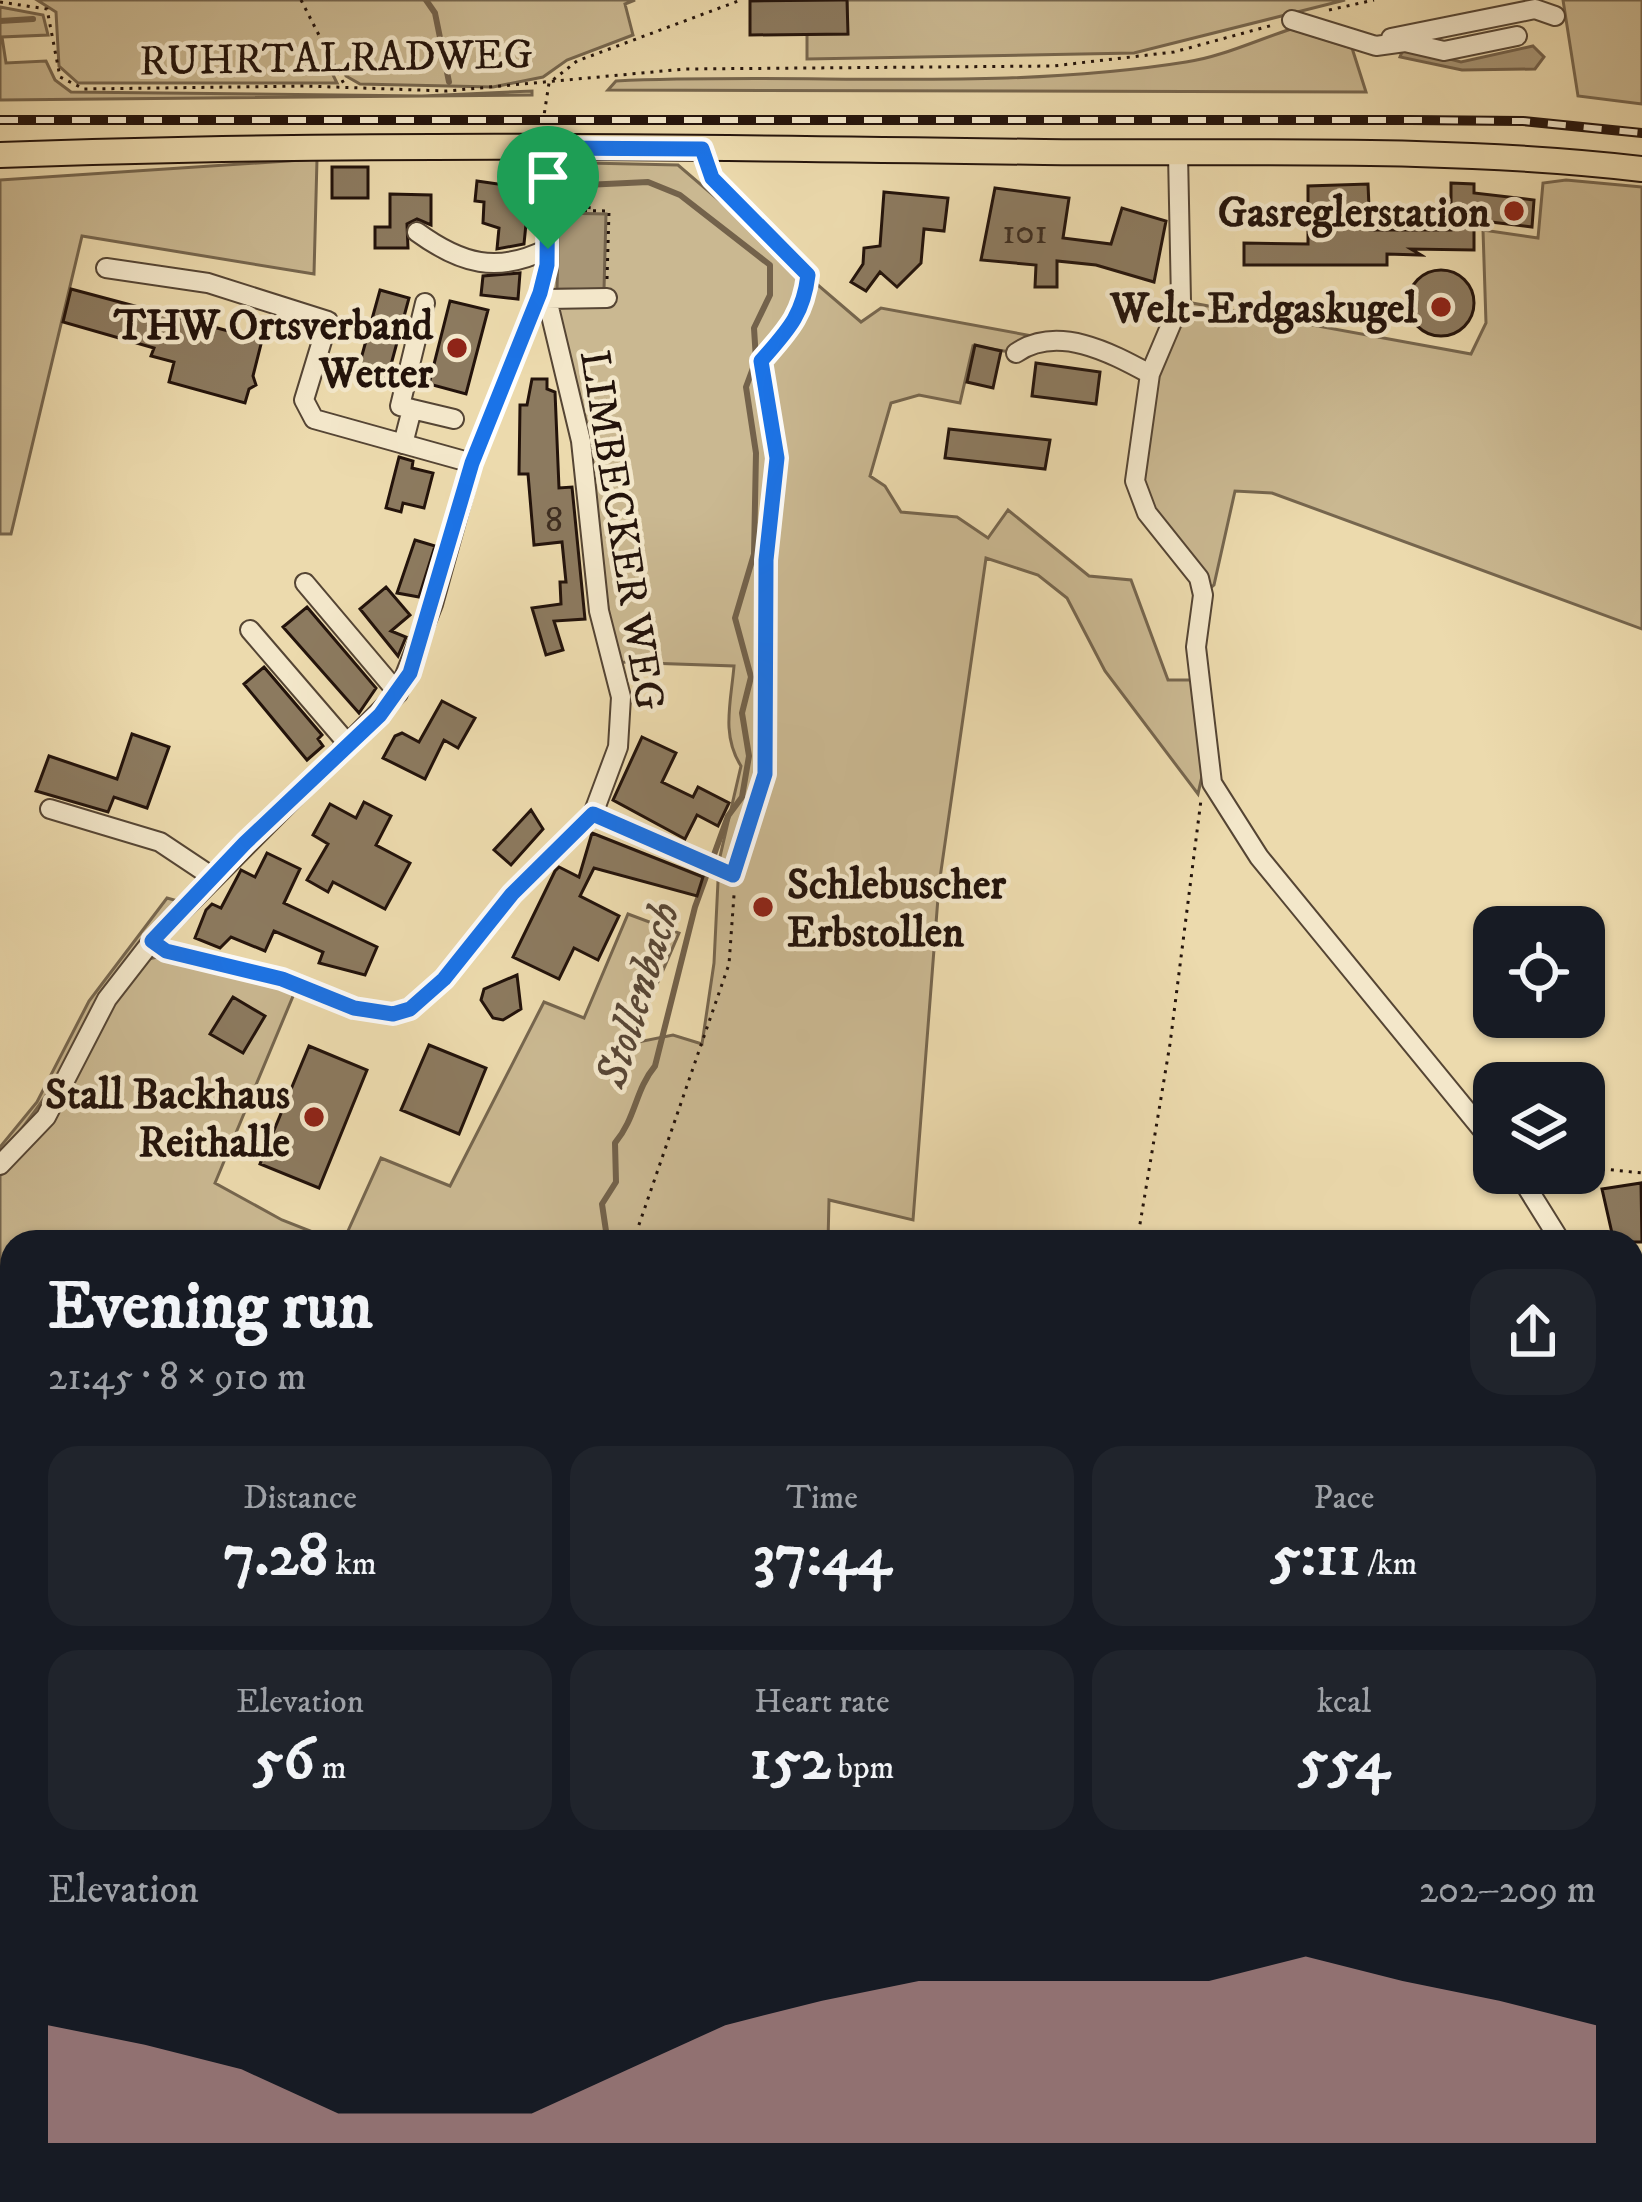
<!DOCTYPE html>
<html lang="en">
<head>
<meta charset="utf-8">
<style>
	:root { --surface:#171b24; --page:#20242c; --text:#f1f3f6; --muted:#9ea1a6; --accent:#c59692 }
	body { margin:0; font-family:"IM FELL DW Pica",serif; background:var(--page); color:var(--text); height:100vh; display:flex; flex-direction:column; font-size:45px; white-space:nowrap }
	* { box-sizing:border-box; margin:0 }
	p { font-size:39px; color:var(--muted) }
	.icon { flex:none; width:66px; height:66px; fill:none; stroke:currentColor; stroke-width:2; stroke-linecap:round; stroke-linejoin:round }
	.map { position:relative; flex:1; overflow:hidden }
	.details { position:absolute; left:0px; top:1230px; width:1644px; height:972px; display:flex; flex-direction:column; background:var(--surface); border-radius:36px 36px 0 0; box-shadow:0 3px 9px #0004 }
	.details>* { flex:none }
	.tools { position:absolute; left:1473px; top:906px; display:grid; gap:24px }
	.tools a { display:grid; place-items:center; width:132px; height:132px; border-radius:24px; background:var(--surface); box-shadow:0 3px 9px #0004; font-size:60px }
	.pin { position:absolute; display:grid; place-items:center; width:102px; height:102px; color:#fff; margin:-123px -51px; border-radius:50% 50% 50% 0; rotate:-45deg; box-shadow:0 0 12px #0007 }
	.pin .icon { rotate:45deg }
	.round { display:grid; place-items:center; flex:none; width:126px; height:126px; border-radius:36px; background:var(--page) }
	.head { display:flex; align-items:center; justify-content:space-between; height:204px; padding:0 48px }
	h1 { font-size:66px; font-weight:700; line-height:90px }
	.stats { display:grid; grid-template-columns:repeat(3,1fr); gap:18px; height:204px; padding:12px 48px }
	.stats div { display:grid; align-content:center; border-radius:30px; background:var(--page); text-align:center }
	.stats b { font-size:60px; font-weight:700 }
	.stats small { font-size:33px; font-weight:400 }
	.stats p { font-size:33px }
	.chart { height:336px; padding:24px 48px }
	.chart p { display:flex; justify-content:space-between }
	.chart svg { width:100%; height:216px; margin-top:12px; fill:var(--accent); opacity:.7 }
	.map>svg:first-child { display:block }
</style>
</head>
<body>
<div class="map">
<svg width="1642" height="2202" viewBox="0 0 1642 2202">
	<rect width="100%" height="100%" fill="#ecdaad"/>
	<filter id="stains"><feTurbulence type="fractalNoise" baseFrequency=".00167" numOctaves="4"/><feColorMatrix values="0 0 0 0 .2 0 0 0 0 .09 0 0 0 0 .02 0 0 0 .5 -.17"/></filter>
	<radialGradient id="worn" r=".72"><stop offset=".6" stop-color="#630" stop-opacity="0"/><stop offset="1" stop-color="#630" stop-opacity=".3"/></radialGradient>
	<path fill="#cab891" stroke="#76664e" stroke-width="3" d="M37,0H635L625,4L633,35L567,60L543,77L493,87L360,84L346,76L343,67L333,75L337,83H78L59,66L56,12Z
		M847,0H1345L1134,53L807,59V34H847Z
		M1563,0H1642V104L1578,96Z
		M0,7L43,15L48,35L2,37L6,63L46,61L55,80L71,92L422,96L532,91V95L0,100Z
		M1291,29L1352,48L1366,92L608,90L616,81C805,72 999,92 1186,62C1221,57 1257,40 1291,29Z
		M317,159L314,274L82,236L11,534H0V180Z
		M587,163L678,165L861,322L881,308L1054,340L1016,353L973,346L960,403L919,395L891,403L870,476L885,486L901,512L957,517L988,538L1008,510L1089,576L1131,580L1168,680H1195L1204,767L1198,794L1105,671L1067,598L1038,575L986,558L939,885L913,1220L829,1200L828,1242H343L381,1158L450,1186L544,1002L584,1018L628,914L679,933L627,1054L633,1043L673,1035L702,1044L714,963L719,861L741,766C721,735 731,702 734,666L618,662L613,645L586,448L552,288L559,188L567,169Z
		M1566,180L1642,187V629L1272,493L1235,491L1214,585L1208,590L1141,494L1150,374L1181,301L1471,354L1486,323L1483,230L1538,238L1543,183Z
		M167,898L178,901C109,980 69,1077 0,1155V1147L37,1102L89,1001Z
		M158,957L296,989L215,1183L282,1220L338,1242H12V2190H1356L1358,2202H0V1176L125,987L148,959Z"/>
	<path fill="#a89676" stroke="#73624b" stroke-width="3" d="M1533,46L1544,57L1535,69L1462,70L1400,57L1404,47L1461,62Z
		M559,213L606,214L604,290L557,289Z"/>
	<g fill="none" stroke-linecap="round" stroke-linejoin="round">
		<path stroke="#73624b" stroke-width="6" d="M426,0L435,13L449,82
			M0,21L33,19
			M585,185L648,182L680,195L770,265V295L754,328L756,360L746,387L756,453L754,554L735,618L751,677L742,713L749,756L742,797L728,816L695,907L655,1066C635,1090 636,1118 615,1143L616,1182L602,1204L606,1231L600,1242
			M155,2202L159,2190"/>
	</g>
	<path fill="#8c7a5f" stroke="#23130b" stroke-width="3" d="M840,0H847L848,34L750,35V1Z
		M332,167H368V198H332Z
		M477,181L525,188L529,194L524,244L497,249L499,228L483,223L484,202L475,201Z
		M1451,183L1474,184V193L1534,200L1532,227L1474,220V250L1411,249L1421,255L1387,254V265H1244V243L1308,244V186L1368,184L1370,230H1451Z
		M995,188L1069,198L1063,238L1111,244L1122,208L1166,221L1154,282L1096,265L1057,261V287H1035L1036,265L981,260Z
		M884,192L948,198L944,231L924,229L921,263L897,287L880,272L866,291L851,282L863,264L864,248L880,246Z
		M390,194L431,195V225L417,219L407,224L408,248H375V227H390Z
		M1408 303a33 33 0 1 1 66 0a33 33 0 1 1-66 0Z
		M520,273L518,299L481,295L483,276Z
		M71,289L262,340L253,376L256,385L249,389L245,403L169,382L174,362L151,356L154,348L63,322Z
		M380,290L409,298L385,387L364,382L368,369L359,366Z
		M450,301L488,310L466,394L429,384Z
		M975,345L1001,351L993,388L967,382Z
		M1036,363L1100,372L1096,404L1032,396Z
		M532,379H547V389L555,392L559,488L572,487L585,619L554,621L563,650L546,655L532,608L561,604L560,582H566L562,542L534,545L528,474H519L520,405H527Z
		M949,429L1050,440L1045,469L945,458Z
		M399,457L413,461L412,468L433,473L424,508L403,503L401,512L386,508Z
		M415,540L435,546L419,597L397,593Z
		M386,587L410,615L391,631L406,637L398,656L360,609Z
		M307,607L376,688L359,713L283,627Z
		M264,667L322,735L318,739L323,746L307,760L244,684Z
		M442,701L475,718L458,748L444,740L425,779L383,758L395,736L402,733L419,742Z
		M132,734L169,747L147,808L114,797L108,812L36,791L49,756L117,779Z
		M642,737L676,753L662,782L693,797L698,787L729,803L718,826L697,815L685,839L613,800Z
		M364,802L391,816L376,845L410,863L385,909L333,882L328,892L307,880L328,844L313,835L330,804L356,818Z
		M531,810L543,829L511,865L494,850Z
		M592,833L703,877L697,896L594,868L580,896L619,916L598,960L574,948L559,979L513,957L555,871L559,867L579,877Z
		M267,853L300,869L284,903L377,947L365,975L319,963L323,952L274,931L265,951L231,937L220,948L195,938L206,910L212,904L221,908L241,870L255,877Z
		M517,975L521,1009L503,1020L493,1018L481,1000L484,989Z
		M233,997L265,1016L243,1053L210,1034Z
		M429,1045L486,1068L459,1134L401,1110Z
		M309,1046L367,1070L319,1188L260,1164Z
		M1641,1183L1642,1242H1614L1602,1189Z"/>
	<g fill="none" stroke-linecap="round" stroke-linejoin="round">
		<g stroke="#554534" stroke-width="22">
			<path id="minor" d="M1292,20L1376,46L1405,42L1444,51L1517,36
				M1391,38L1535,9L1555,16
				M1178,154L1181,301L1150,374L1135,481L1147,513L1199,578L1203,595L1196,647L1212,783L1259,857L1494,1144
				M417,232C461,264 497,274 547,249
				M106,268L208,283L328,321L304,400L314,419L472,463
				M547,299L607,298
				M1016,353C1058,324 1111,353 1150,374
				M412,409L400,406L425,303
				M403,444L412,409L454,419
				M305,583L398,693
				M250,630L349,745
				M50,809L160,842L211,876
				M593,814L733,875
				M152,941L166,951L282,979L354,1008L393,1014L410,1009L444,979L512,894L593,814L618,747L621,697L599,611L581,441L547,299L540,293
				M0,1165L46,1117L107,999L152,941L398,693L433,604L472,463L540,293L547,265L548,148
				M1518,1173L1561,1242
				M1632,1691L1642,1725"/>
		</g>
		<g stroke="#23130b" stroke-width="28">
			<path id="major" d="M0,155C347,142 696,147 1044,152C1242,154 1444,146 1642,169"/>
		</g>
		<path stroke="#23130b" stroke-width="3" stroke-dasharray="3 6" stroke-linecap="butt" d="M301,0L344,84
			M0,2L47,9L60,77L84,89L305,86L447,91L685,69L1053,66L1174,52L1273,25
			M1329,10L1374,0
			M543,122L549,83L577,61L741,0
			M708,168L754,226L808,275C803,316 788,331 761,361L777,457L766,561L765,774L738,856
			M589,209L590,198
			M566,210L609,211L607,279
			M1584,1167L1642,1173
			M633,1242L729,964L734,895
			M1137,1242L1170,1044L1201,800
			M418,2190L424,2202
			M369,2202L376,2190
			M722,2202L734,2190
			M1312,2202L1314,2190"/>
		<use href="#minor" stroke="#f3e7ca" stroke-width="18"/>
		<use href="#major" stroke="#ecdaad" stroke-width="24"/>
		<g stroke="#23130b" stroke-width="10">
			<path id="rail" d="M0,120H1410L1523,121L1642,133"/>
		</g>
		<use href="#rail" stroke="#f3e7ca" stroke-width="6" stroke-dasharray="18" stroke-linecap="butt"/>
	</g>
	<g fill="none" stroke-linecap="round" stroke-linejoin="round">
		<g stroke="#fff" stroke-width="24">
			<path id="route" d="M548,148L702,149L712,178L808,275C803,316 787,331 761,361L777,458L766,560L765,774L733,875L593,814L512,894L444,979L410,1009L393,1014L354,1008L282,979L166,951L152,941L245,843L380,715L410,673L472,463L540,293L547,265Z"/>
		</g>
		<use href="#route" stroke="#1a73e8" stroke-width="15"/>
	</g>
	<g fill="#8f2418" stroke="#f3e7ca" stroke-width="4.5">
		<circle cx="1514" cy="211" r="12"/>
		<circle cx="1441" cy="307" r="12"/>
		<circle cx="457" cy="348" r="12"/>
		<circle cx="763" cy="907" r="12"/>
		<circle cx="314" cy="1117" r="12"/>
	</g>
	<g text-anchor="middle" stroke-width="9" stroke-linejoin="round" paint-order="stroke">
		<g font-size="36" fill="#3d2d20">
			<text x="1025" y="243">101</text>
			<text x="554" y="531">8</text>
		</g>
		<g font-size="42" fill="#23130b" stroke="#f3e7ca">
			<text transform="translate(336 56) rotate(-1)" y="15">RUHRTALRADWEG</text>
			<text transform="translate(624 530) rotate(81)" y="15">LIMBECKER WEG</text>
		</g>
		<g font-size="42" font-weight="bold" fill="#23130b" stroke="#f3e7ca" text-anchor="end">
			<text x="1490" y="226">Gasreglerstation</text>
			<text x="1417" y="322">Welt-Erdgaskugel</text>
			<text x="433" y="339">THW Ortsverband<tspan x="433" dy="48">Wetter</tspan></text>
			<text x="787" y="898" text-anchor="start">Schlebuscher<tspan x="787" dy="48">Erbstollen</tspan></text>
			<text x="290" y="1108">Stall Backhaus<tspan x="290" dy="48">Reithalle</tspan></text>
		</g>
		<g font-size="45" font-style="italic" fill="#584736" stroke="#f3e7ca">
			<text transform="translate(636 994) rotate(-73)" y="16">Stollenbach</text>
		</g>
	</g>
	<rect width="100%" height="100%" filter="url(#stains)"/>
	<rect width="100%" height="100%" fill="url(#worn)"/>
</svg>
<div class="tools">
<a><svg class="icon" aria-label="locate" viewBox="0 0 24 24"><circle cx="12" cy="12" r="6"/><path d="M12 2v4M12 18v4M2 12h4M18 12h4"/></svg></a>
<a><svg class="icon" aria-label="layers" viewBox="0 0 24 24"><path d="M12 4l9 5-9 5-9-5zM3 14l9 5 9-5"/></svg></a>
</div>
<div class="pin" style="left:548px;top:249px;background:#1e9e55"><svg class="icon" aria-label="arrive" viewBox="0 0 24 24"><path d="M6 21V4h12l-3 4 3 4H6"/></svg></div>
<section class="details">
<div class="head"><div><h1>Evening run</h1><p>21:45 · 8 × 910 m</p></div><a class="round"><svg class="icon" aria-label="share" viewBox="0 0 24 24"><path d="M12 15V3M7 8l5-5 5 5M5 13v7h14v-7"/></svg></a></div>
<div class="stats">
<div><p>Distance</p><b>7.28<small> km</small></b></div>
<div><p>Time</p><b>37:44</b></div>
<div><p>Pace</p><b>5:11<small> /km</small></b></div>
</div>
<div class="stats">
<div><p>Elevation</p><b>56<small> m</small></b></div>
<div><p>Heart rate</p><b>152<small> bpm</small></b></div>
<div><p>kcal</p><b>554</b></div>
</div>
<div class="chart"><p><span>Elevation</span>202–209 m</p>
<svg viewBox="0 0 160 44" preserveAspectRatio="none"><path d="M0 44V20L10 24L20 29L30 38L40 38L50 38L60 29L70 20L80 15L90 11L100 11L110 11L120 11L130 6L140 11L150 15L160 20V44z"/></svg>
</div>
</section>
</div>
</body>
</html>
